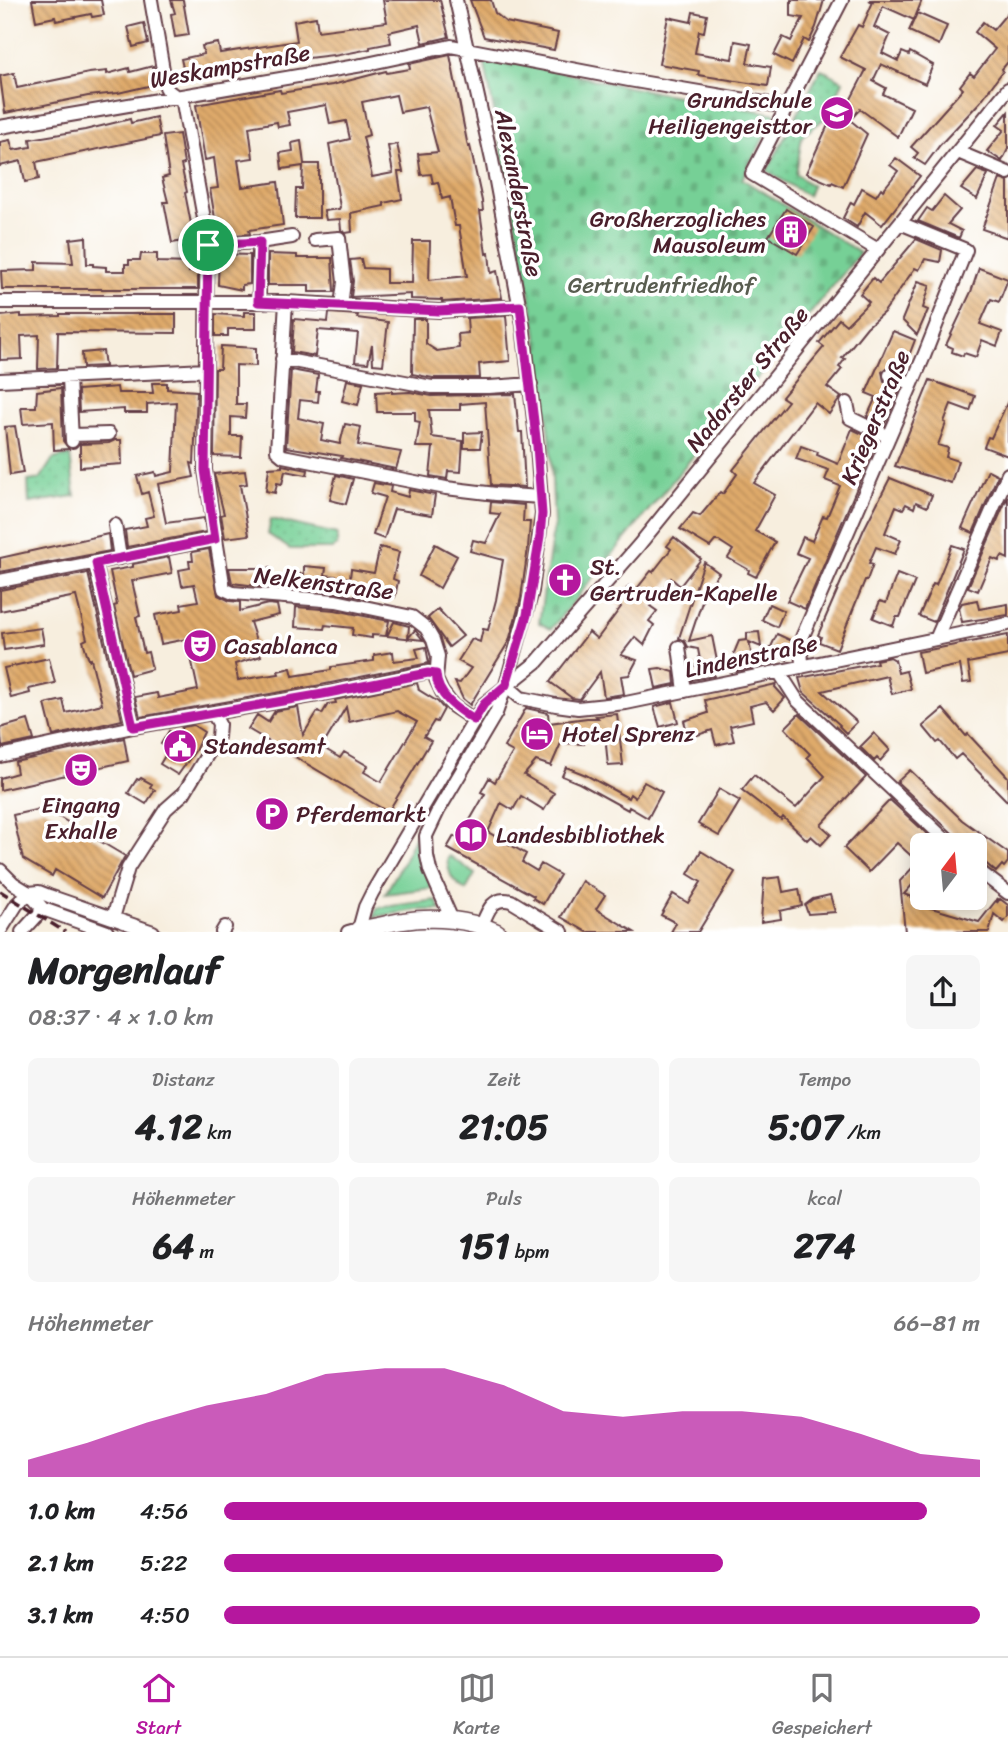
<!DOCTYPE html>
<html lang="de">
<head>
<meta charset="utf-8">
<style>
	:root { --surface:#fff; --page:#f6f6f6; --text:#202124; --muted:#757577; --line:#e0e0e0; --accent:#b5179e }
	body { margin:0; font-family:Sriracha,sans-serif; background:var(--page); color:var(--text); height:100vh; display:flex; flex-direction:column; font-size:26px; white-space:nowrap }
	* { box-sizing:border-box; margin:0 }
	p { font-size:23px; color:var(--muted) }
	.icon { flex:none; width:38px; height:38px; fill:none; stroke:currentColor; stroke-width:2; stroke-linecap:round; stroke-linejoin:round }
	.map { position:relative; height:932px; overflow:hidden }
	.details { display:flex; flex-direction:column; background:var(--surface); flex:1 }
	.details>* { flex:none }
	.needle { width:46px; rotate:16deg }
	.fabs { position:absolute; left:910px; top:833px; display:grid; gap:14px }
	.fabs a { display:grid; place-items:center; width:77px; height:77px; border-radius:10px; background:var(--surface); box-shadow:0 4px 18px #0003; font-size:35px }
	.pin { position:absolute; display:grid; place-items:center; width:60px; height:60px; color:#fff; margin:-30px; border:4px solid #fff; border-radius:50%; box-shadow:0 2px 7px #0007 }
	.round { display:grid; place-items:center; flex:none; width:74px; height:74px; border-radius:10px; background:var(--page) }
	.overview { display:flex; align-items:center; justify-content:space-between; height:119px; padding:0 28px }
	h1 { font-size:38px; font-weight:700; line-height:52px }
	.figures { display:grid; grid-template-columns:repeat(3,1fr); gap:10px; height:119px; padding:7px 28px }
	.figures div { display:grid; align-content:center; border-radius:10px; background:var(--page); text-align:center }
	.figures b { font-size:35px; font-weight:700 }
	.figures small { font-size:19px; font-weight:400 }
	.figures p { font-size:19px }
	.chart { height:196px; padding:14px 28px }
	.chart p { display:flex; justify-content:space-between }
	.chart svg { width:100%; height:126px; margin-top:7px; fill:var(--accent); opacity:.7 }
	ul { padding:0 28px; list-style:none; font-size:23px }
	li { display:grid; grid-template-columns:112px 84px 1fr; align-items:center; height:52px }
	li i { height:18px; border-radius:9px; background:var(--accent) }
	.dock { display:flex; justify-content:space-around; align-items:center; height:98px; border-top:2px solid var(--line); background:var(--surface); font-size:19px; color:var(--muted) }
	.dock a { display:grid; justify-items:center; gap:4px }
	.dock .current { color:var(--accent) }
	.map>svg:first-child { display:block }
</style>
</head>
<body>
<div class="map">
<svg width="1008" height="932" viewBox="0 0 1008 932">
	<defs>
		<pattern id="cemetery-stones" width="16" height="16" patternUnits="userSpaceOnUse" patternTransform="scale(1.75)"><rect width="16" height="16" fill="#76d096"/><path d="M2 7V4a2 2 0 0 1 4 0v3zM10 15v-3a2 2 0 0 1 4 0v3z" fill="#68b281"/></pattern>
		<pattern id="park-dots" width="8" height="8" patternUnits="userSpaceOnUse" patternTransform="scale(1.75)"><rect width="8" height="8" fill="#76d096"/><path d="M2 2h.1M6 6h.1" fill="none" stroke="#68b281" stroke-width="1.8" stroke-linecap="round"/></pattern>
		<pattern id="building-back-hatch" width="6" height="6" patternUnits="userSpaceOnUse" patternTransform="scale(1.75)"><rect width="6" height="6" fill="#dfaa6b"/><path d="M-1 5l2 2M0 0l6 6M5-1l2 2" fill="none" stroke="#b78a58"/></pattern>
	</defs>
	<rect width="100%" height="100%" fill="#fff"/>
	<filter id="ink" filterUnits="userSpaceOnUse"><feTurbulence type="fractalNoise" baseFrequency=".0143" numOctaves="2"/><feDisplacementMap in="SourceGraphic" scale="14" xChannelSelector="R" yChannelSelector="G"/><feConvolveMatrix kernelMatrix="1 2 1 2 8 2 1 2 1" color-interpolation-filters="sRGB"/></filter>
	<filter id="wash" filterUnits="userSpaceOnUse"><feTurbulence type="fractalNoise" baseFrequency=".00686" numOctaves="4" result="noise"/><feDisplacementMap in="SourceGraphic" scale="28" xChannelSelector="R" yChannelSelector="G"/><feGaussianBlur stdDeviation="1.57" result="paint"/><feColorMatrix in="noise" values="0 0 0 0 0 0 0 0 0 0 0 0 0 0 0 0 0 1.4 0 .05"/><feComposite in="paint" operator="in"/></filter>
	<g filter="url(#wash)">
		<rect width="100%" height="100%" fill="#f7eede"/>
		<path fill="#76d096" stroke="#607860" stroke-width="2" d="M491,707L492,709L422,826L418,851L432,888L385,894L405,859L420,823Z
			M450,856L475,874L466,890C452,882 449,875 447,859Z
			M436,900L441,910H417L374,917L377,908Z"/>
		<path fill="url(#cemetery-stones)" stroke="#607860" stroke-width="2" d="M483,55L628,87L776,114L742,179L860,253L551,629L539,623L554,524L550,437L536,328Z"/>
		<path fill="url(#park-dots)" stroke="#607860" stroke-width="2" d="M821,69L843,81L829,115L802,136L796,174L812,186L808,196L767,171Z
			M70,455L75,496L29,503L28,481L40,479L53,459Z
			M271,519L337,534V545L332,549H290L268,534Z"/>
		<g id="blocks">
			<path fill="url(#building-back-hatch)" fill-rule="evenodd" d="M32,0H101L104,15L92,17L91,14L56,21L55,17L36,21Z
				M171,0H183L189,35L175,37L171,14L175,13Z
				M383,0H440L449,37L423,43L419,25L389,32L391,43L370,47V49L334,56L333,55L300,59L230,74L229,71L186,80L181,59L204,54L202,46L218,43L220,53L297,41L294,21L316,17L318,31L387,22Z
				M470,0H491L495,13L506,22L558,33L554,50L484,37Z
				M791,0H824L816,27L809,42L804,39L792,64L774,55L783,37L791,41L803,18L791,16Z
				M869,0H922L914,20L883,6L874,27L890,35L882,53L898,61L902,52L909,55L910,52L933,65L925,84L881,64L873,81L886,88L883,94L912,108L898,137L860,109L850,120L867,134L843,187L832,182L831,184L806,173L828,125L836,128L866,70L840,57L858,25L862,27L873,2Z
				M693,12L707,15L704,32L699,31L695,53L732,59L735,41L751,44L747,63L771,67L768,86L698,75L699,71L659,64L668,17L691,22Z
				M1008,12V62L1002,69L1003,71L980,102L940,145L925,165L914,158L918,153L911,147L963,89L960,86L970,73L974,76L995,49L975,32L983,22L993,30Z
				M917,13L947,26L939,45L909,31Z
				M144,23L148,43L133,47L128,27Z
				M450,55L468,147L470,146L482,201L483,211H480L486,254L489,253L491,273L497,271L502,298L442,302V300L411,299V294L351,297L353,281L350,260L361,259L363,268L386,269V283H412L413,241H430L429,280L467,276L459,226H455L450,197L442,199L438,182L433,183L431,174L421,175L418,154L438,152L426,107L400,112L396,95L362,102L369,135L363,137L372,177L393,173L388,146L397,144L403,172H398L402,199L384,203V206L351,213L352,232L346,233L341,230L340,219L326,220L324,211L339,209L340,207L329,144L350,139L346,121L330,124L326,105L287,112L290,125L278,127L277,122L249,127L253,158L238,160L242,187L278,182L283,225L249,230L250,234L218,236L210,189L218,188L214,158L205,160L196,105L280,90L281,93L332,85L386,71L387,73L410,69L409,64Z
				M153,66L157,84L118,93L88,96L5,113L0,76L14,73L17,88L89,73L107,71V74L129,68L130,72Z
				M1008,112V149L1002,161L987,151L1004,130L997,125Z
				M156,117L160,136L36,162L39,179L25,182L21,161L0,166V142L10,140L13,150L31,147L30,139L85,130L130,119L131,123Z
				M179,134L184,164L181,165L187,192L185,193L194,239L172,243L164,202H168L162,178L169,176L163,136Z
				M301,141L304,164H319V218H295L296,189H302L303,166L282,169L280,153L293,151L292,143Z
				M896,158L920,176L882,225L865,212L857,227L843,218L851,202L854,204L862,188L876,196L881,188L883,190L898,171L890,165Z
				M977,170L988,174L977,199L961,189Z
				M1000,179L1008,182V238L982,229Z
				M944,196L960,210L948,224L962,231L959,238L918,221L927,208L932,211Z
				M786,209L814,227L797,254L768,237Z
				M86,237L87,264H93V266L106,267V271H125V264H129V260H140L141,254H157V262L189,263V272H198V289H2L1,271L36,270V262L73,263L70,239Z
				M916,239L942,250L940,262L925,259L919,270L915,268L884,312L867,327L842,358L845,359L839,367L842,369L827,387L841,397L839,400L829,414L815,403L754,483L775,495L755,531L775,542L756,577L748,573L749,570L728,558L733,550L719,541H715L710,547L680,529L693,513L700,516L720,492L723,494L737,474L733,470L788,401L782,397L824,347L819,343L839,319L846,325L869,302L860,294L873,278L879,283Z
				M219,254L250,255V284L242,285V290L218,285Z
				M268,254L297,255V258H332L334,292H309V285H268Z
				M979,268L1008,279L999,302L991,299L980,324L1002,332L997,346L982,340L976,357L964,353L963,356L952,352L953,348L946,345L971,292Z
				M918,281L930,285L923,308L928,310L917,335L902,320Z
				M244,312H256V329H228V336H215V314L244,316Z
				M329,313L358,315L357,318L388,322L383,365L373,364L372,345L368,363L355,362L358,333L318,330L315,356L292,352L294,319L328,322Z
				M21,314V317L60,316V314H176V333L58,332L57,368L38,369L39,335L21,336L22,359L0,360V316Z
				M506,316L510,361L479,364L480,378H433L412,374L413,319H426V344L437,351L459,348L458,334L468,333L467,318Z
				M893,331L915,340L903,371L890,366L882,372L884,381L900,389L884,425L867,417L876,397L866,393Z
				M221,346L256,348V366L236,365V404H246L245,418L231,417V436H242L241,457L214,456L215,369H220Z
				M103,351L105,366L83,367L82,353Z
				M291,370L318,375L316,391H319L318,402L300,400L298,418L324,424L321,440L340,444L345,424L361,427L358,445L401,452L396,469L341,458L342,456L286,447Z
				M347,380L363,383L358,405L342,401Z
				M930,380L975,396L970,411L951,404L944,422L946,423L938,445L948,448L946,457L958,461L951,483L895,466Z
				M152,383H167V389L197,391L194,464L191,463L194,477L158,484L166,523L204,518L206,532L127,547L125,530L147,526L145,518L154,516L148,492L142,494L137,476L155,472L156,476L173,472L176,402L147,404V413H124V409L79,412L78,390L117,387L118,393H153Z
				M61,388L63,441L69,449L54,450L53,422L23,424L21,407H36L37,391Z
				M392,391V393L410,392L432,396L515,394L519,432H522L525,487L491,485L485,402L460,404V410H429L432,437L463,441L461,472L448,471L447,479L430,476L433,447H416L420,422L415,421V412H377L376,392Z
				M1008,401V456L984,447L988,437L991,438Z
				M15,426L23,473L10,475L5,427Z
				M852,429L877,441L805,609L787,601L808,558L796,553L803,537L812,541L823,516L827,517L840,486L825,480L829,470L796,459L801,446L818,452L817,455L838,464Z
				M482,432L480,448H464V433Z
				M115,440H121L122,464L80,467V444L109,443Z
				M282,465L308,470L307,475L285,471L282,484L277,483L275,493L266,491L269,468L282,467Z
				M988,470L998,475L973,533L962,528Z
				M245,471L247,484L240,485L249,535L225,538L221,515L224,514L214,474Z
				M336,475L353,479L346,504L330,500Z
				M890,478L932,495L927,507L916,502L914,508L906,504L903,509L896,506L885,533L901,540L895,554L876,547L869,563L873,564L867,580H865L837,649L819,642L821,637L818,635L864,529Z
				M374,483L391,486L390,492L408,497L409,490L435,495L432,515L394,509L384,539L373,535L385,497L371,493Z
				M1008,496V559L1002,556L999,561L992,558L978,591L968,587Z
				M491,502L524,505L523,522H530L528,548L521,598L509,641L470,705L463,699L455,682L460,683L471,668L458,661L472,639L480,642L483,629L488,630L496,600L503,560L470,551L473,540L486,543L500,514L490,513Z
				M108,534L110,551L0,572V558Z
				M674,537L701,559L680,586L671,578L650,606L657,611L649,621L654,625L644,645L635,637L621,655L637,660L629,675L621,676L624,694L604,697L600,672L580,699L572,698L550,682L589,632L597,639L621,607L616,603L629,586L635,591L651,571L653,572L671,549L667,546Z
				M435,544L457,556L440,588L419,576Z
				M952,545L964,549L934,622L919,616L933,584L936,585Z
				M380,547L399,552L393,579L398,581L395,597L362,589L361,597L324,591L328,590L327,586L298,587L299,573L304,574V566L326,568L325,575L350,578L351,569L374,573Z
				M209,549L218,595L230,601L240,602V611L268,604L277,605L279,615L250,622L261,656L235,664L238,680L279,674L278,671L291,668L293,676L331,670V667L374,661V655L393,652L394,661L419,658L416,649L426,647L429,663L321,685L140,717L135,697L157,693L158,698L198,690L187,639L161,644L155,615L182,610L181,604L198,601L194,584L182,586L179,570L190,568L189,561H193L192,552Z
				M169,557L172,573L132,581L140,616L136,617L144,653L148,652L152,669L130,675L114,606L117,605L110,571L133,567V564Z
				M704,562L719,573L706,590L689,641L712,636L717,661L712,662L714,676L692,680L690,666L701,665L698,649L688,647L685,641L679,638Z
				M229,568H270L267,587L232,583Z
				M562,570L577,575L572,589L557,584Z
				M88,573L122,720L53,736L45,704L63,700L66,713L102,704L91,659L89,660L83,641L87,639L76,596L0,611V590Z
				M897,574L915,581L900,617H896L893,626L873,618L880,601L886,603Z
				M977,600L979,609L1008,604V615L962,622L959,608L962,603Z
				M769,604L784,611L777,627L762,620Z
				M296,607L335,610L389,621L386,636L372,635V638L352,635L353,628L325,625L324,629L295,627Z
				M438,609L463,636L449,647L428,618Z
				M394,622L409,626L408,638L415,630L423,640L387,636Z
				M41,628L44,644L4,650L2,633Z
				M759,632L761,647L749,642L754,668L737,671L734,653L739,641L747,640V633Z
				M777,634L792,641L793,649L787,660L769,651Z
				M1008,635V655L968,663L971,682L963,683L960,665L922,673L918,652Z
				M890,657L895,660L898,673L906,671L911,689L892,694L887,676L822,691L857,722L846,733L839,726L840,725L803,692L799,678L877,663L876,660Z
				M49,658L55,683L29,689L30,693L11,698L4,668Z
				M660,668L674,672L675,684L656,688L652,669Z
				M417,683L419,690L438,702L444,709L437,722L434,721L424,737L431,741L388,812L248,729L257,715L268,722L275,711L298,707L303,735L318,711L322,714L328,704L336,703L335,700ZM346,707L349,722L397,711L417,722L381,782L364,772L368,766L344,752L340,758L322,747Z
				M776,684L775,687L785,698L774,710L766,702L750,706L753,721L730,726L734,741L716,745L712,730L689,738L684,721L708,713L705,700Z
				M673,702L678,722L660,727L654,707Z
				M526,708L548,713L549,723L587,718H598L596,716L617,714L623,765L608,766L605,734L584,737V744L561,743L551,766L536,761L524,775L554,793L544,810L521,796L513,810L501,803L488,832L526,854L522,862L537,871L541,864L560,875L543,904L533,898L534,896L447,848L454,836L459,839L485,794L481,792L489,778L495,782L513,752L504,747Z
				M943,709L966,736L968,734L1008,777V802L961,754L955,759L940,741L937,743L923,726Z
				M799,714L866,777L821,825L831,834L821,845L811,836L807,840L783,817L781,820L742,790L754,775L796,808L825,776L807,757L810,754L785,728Z
				M28,720L34,740L2,747L0,728Z
				M193,725L204,732L195,751L178,775L160,764L169,749L161,744L169,731L177,736L182,727Z
				M874,733L890,750L880,761L877,758L874,761L860,747Z
				M124,738L128,761L0,790V778L17,773L15,762Z
				M566,767L586,775L628,798L630,794L635,798L644,782L662,792L648,818L629,807L628,810L579,783L562,776Z
				M910,770L962,820L1008,853V862L1004,867L1002,865L996,872L975,854V845H965L897,782Z
				M141,778L152,784L150,787L155,790L146,804L128,793L137,779L139,780Z
				M719,789L740,801L719,836L698,824Z
				M890,800L939,845H922V874L904,894L928,904V907L979,922L998,898L997,903L1000,899L1008,905V917L1004,922L994,914L989,932H905L900,881L918,862L897,843L869,872L844,848Z
				M44,808L125,856L102,898L55,870L52,876L23,859L13,815Z
				M701,851L735,872L698,932H671L676,923L661,915L673,894L688,903L701,882L688,874Z
				M780,877L783,892L799,889L802,906L780,911L781,919L761,922L764,879Z
				M582,881L605,895L596,909L634,932H587L561,917Z
				M830,895L835,912L808,914L805,905L813,899Z"/>
		</g>
	</g>
	<g filter="url(#ink)">
		<use href="#blocks" fill-opacity="0" stroke="#643e46" stroke-width="2"/>
		<g fill="none" stroke-linecap="round" stroke-linejoin="round">
			<g stroke="#643e46" stroke-width="16">
				<path id="minor" d="M151,0L166,87C170,96 179,95 183,103L207,235L205,470L224,589L233,593L336,601L412,617L426,628L433,640L438,656L436,679L442,692L453,706L474,720
					M842,0L752,174L878,250
					M0,127L362,65L451,46L629,80L787,107
					M958,152L1008,173
					M315,240L339,238L344,282L341,306
					M207,245L259,242L292,237
					M0,302H286L439,311L520,306
					M259,302V242
					M286,302L277,451L283,456L446,488L496,494L541,497
					M282,359L432,387H489L531,384
					M890,375L912,384
					M69,377L72,441
					M0,380L206,370
					M847,403L850,418L889,437
					M72,435L109,434
					M115,525L120,558
					M95,563L133,727
					M0,581L215,539
					M937,637L1008,474
					M679,647L685,691
					M802,667L801,640L924,356L966,250L900,223
					M779,672L797,700L951,845
					M506,685L521,698L556,705L578,708L626,703L1008,624
					M0,756L133,727L323,694L428,672L436,674
					M975,868L1008,893
					M0,870L13,883L29,893L43,909L107,932
					M29,893L39,892L49,896L153,932
					M113,918L128,868L166,809L184,793L218,737L219,724L213,713
					M452,920L430,870L427,856L426,836L438,811L496,713L506,685L532,591L542,514L537,446L523,325L492,160L456,0
					M482,925C488,910 493,896 511,901L562,932
					M0,931L17,904L29,893
					M22,932L43,909
					M222,932L225,927
					M348,932L359,929L365,907L372,893L484,704L537,662L639,545L1008,89"/>
			</g>
			<g stroke="#643e46" stroke-width="19">
				<path id="major" d="M359,932V929C374,928 388,923 403,921C434,916 469,919 497,932"/>
			</g>
			<use href="#minor" stroke="#fff" stroke-width="12"/>
			<use href="#major" stroke="#fff" stroke-width="16"/>
			<path stroke="#4a1f2b" stroke-width="3.5" stroke-dasharray="10 5" stroke-linecap="butt" d="M0,891L65,932"/>
		</g>
	</g>
	<g fill="none" stroke-linecap="round" stroke-linejoin="round" filter="url(#ink)">
		<g stroke="#fff" stroke-width="14">
			<path id="route" d="M260,242L258,302L439,311L520,306L537,446L542,514L540,536L527,615L506,685L484,704L474,720C457,709 437,696 436,674L428,673L323,694L133,727L96,563L215,539L205,470L208,245Z"/>
		</g>
		<use href="#route" stroke="#b5179e" stroke-width="9"/>
	</g>
	<defs>
		<g id="school-disc" transform="scale(1.75)"><circle r="9.5" fill="#b5179e" stroke="#fff"/><path d="M0-5L7-2L0 1L-7-2ZM-4 1L0 2.5L4 1V4Q0 6-4 4Z" fill="#fff"/></g>
		<g id="building-disc" transform="scale(1.75)"><circle r="9.5" fill="#b5179e" stroke="#fff"/><path d="M-4-6H4V6H1V3H-1V6H-4ZM-2.5-4.3h1.7v1.8h-1.7ZM.8-4.3h1.7v1.8H.8ZM-2.5-1h1.7V.8h-1.7ZM.8-1h1.7V.8H.8Z" fill="#fff"/></g>
		<g id="church-disc" transform="scale(1.75)"><circle r="9.5" fill="#b5179e" stroke="#fff"/><path d="M-1.2-6h2.4v3.5h3.3v2.4h-3.3V6h-2.4V-.1h-3.3v-2.4h3.3Z" fill="#fff"/></g>
		<g id="theatre-disc" transform="scale(1.75)"><circle r="9.5" fill="#b5179e" stroke="#fff"/><path d="M-5-5.5Q0-4 5-5.5V0Q5 5 0 6Q-5 5-5 0ZM-3.3-2.5H-1v1.5H-3.3ZM1-2.5H3.3v1.5H1ZM-2.8 1Q0 5.5 2.8 1Z" fill="#fff"/></g>
		<g id="hotel-disc" transform="scale(1.75)"><circle r="9.5" fill="#b5179e" stroke="#fff"/><path d="M-6-4.5h1.5V1H6V5H4.5V3h-9V5H-6ZM-4 0a1.8 1.8 0 1 1 3.6 0ZM.5 0V-2.5h3Q6-2.5 6 0Z" fill="#fff"/></g>
		<g id="civic-disc" transform="scale(1.75)"><circle r="9.5" fill="#b5179e" stroke="#fff"/><path d="M-.6-6.5H3V-4.5H.6V-3L4-1V1h2V6H-6V1h2V-1L-.6-3ZM-1.2 2.5V6h2.4V2.5Z" fill="#fff"/></g>
		<g id="parking-disc" transform="scale(1.75)"><circle r="9.5" fill="#b5179e" stroke="#fff"/><path d="M-3.5-5.5H1a3.5 3.5 0 0 1 0 7H-1V5.5H-3.5ZM-1-3.4V-.6H.8a1.4 1.4 0 0 0 0-2.8Z" fill="#fff"/></g>
		<g id="library-disc" transform="scale(1.75)"><circle r="9.5" fill="#b5179e" stroke="#fff"/><path d="M-6-4Q-3-5.5-.7-3.5V5Q-3 3-6 4ZM6-4Q3-5.5 .7-3.5V5Q3 3 6 4Z" fill="#fff"/></g>
	</defs>
	<g fill-rule="evenodd">
		<use href="#school-disc" x="837" y="113"/>
		<use href="#building-disc" x="791" y="232"/>
		<use href="#church-disc" x="565" y="580"/>
		<use href="#theatre-disc" x="200" y="646"/>
		<use href="#hotel-disc" x="537" y="734"/>
		<use href="#civic-disc" x="180" y="746"/>
		<use href="#theatre-disc" x="81" y="770"/>
		<use href="#parking-disc" x="272" y="814"/>
		<use href="#library-disc" x="471" y="835"/>
	</g>
	<g text-anchor="middle" stroke-width="7" stroke-linejoin="round" paint-order="stroke">
		<g font-size="23" fill="#4a1f2b" stroke="#fff">
			<text transform="translate(230 66) rotate(-10)" y="8">Weskampstraße</text>
			<text transform="translate(519 193) rotate(79)" y="8">Alexanderstraße</text>
			<text transform="translate(747 379) rotate(-51)" y="8">Nadorster Straße</text>
			<text transform="translate(875 417) rotate(-67)" y="8">Kriegerstraße</text>
			<text transform="translate(324 583) rotate(7)" y="8">Nelkenstraße</text>
			<text transform="translate(751 656) rotate(-12)" y="8">Lindenstraße</text>
		</g>
		<g font-size="23" fill="#4a1f2b" stroke="#fff" text-anchor="start">
			<text x="812" y="108" text-anchor="end">Grundschule<tspan x="812" dy="26">Heiligengeisttor</tspan></text>
			<text x="766" y="227" text-anchor="end">Großherzogliches<tspan x="766" dy="26">Mausoleum</tspan></text>
			<text x="590" y="575">St.<tspan x="590" dy="26">Gertruden-Kapelle</tspan></text>
			<text x="224" y="654">Casablanca</text>
			<text x="562" y="742">Hotel Sprenz</text>
			<text x="204" y="754">Standesamt</text>
			<text x="81" y="813" text-anchor="middle">Eingang<tspan x="81" dy="26">Exhalle</tspan></text>
			<text x="296" y="822">Pferdemarkt</text>
			<text x="496" y="843">Landesbibliothek</text>
		</g>
		<g font-size="23" fill="#595d50" stroke="#fff">
			<text x="661" y="293">Gertrudenfriedhof</text>
		</g>
	</g>
</svg>
<div class="fabs">
<a><svg class="needle" viewBox="-14 -14 28 28"><path d="M0-13l5 13h-10z" fill="#e53935"/><path d="M0 13l5-13h-10z" fill="#757577"/></svg></a>
</div>
<div class="pin" style="left:208px;top:245px;background:#1e9e55"><svg class="icon" aria-label="arrive" viewBox="0 0 24 24"><path d="M6 21V4h12l-3 4 3 4H6"/></svg></div>
</div>
<section class="details">
<div class="overview"><div><h1>Morgenlauf</h1><p>08:37 · 4 × 1.0 km</p></div><a class="round"><svg class="icon" aria-label="share" viewBox="0 0 24 24"><path d="M12 15V3M7 8l5-5 5 5M5 13v7h14v-7"/></svg></a></div>
<div class="figures">
<div><p>Distanz</p><b>4.12<small> km</small></b></div>
<div><p>Zeit</p><b>21:05</b></div>
<div><p>Tempo</p><b>5:07<small> /km</small></b></div>
</div>
<div class="figures">
<div><p>Höhenmeter</p><b>64<small> m</small></b></div>
<div><p>Puls</p><b>151<small> bpm</small></b></div>
<div><p>kcal</p><b>274</b></div>
</div>
<div class="chart"><p><span>Höhenmeter</span>66–81 m</p>
<svg viewBox="0 0 160 44" preserveAspectRatio="none"><path d="M0 44V38L10 32L20 25L30 19L40 15L50 8L60 6L70 6L80 12L90 21L100 23L110 21L120 21L130 23L140 29L150 36L160 38V44z"/></svg>
</div>
<ul>
<li><b>1.0 km</b>4:56<i style="width:93%"></i></li>
<li><b>2.1 km</b>5:22<i style="width:66%"></i></li>
<li><b>3.1 km</b>4:50<i style="width:100%"></i></li>
</ul>
</section>
<nav class="dock">
<a class="current"><svg class="icon" aria-label="home" viewBox="0 0 24 24"><path d="M3 11l9-7 9 7M6 9v11h12V9"/></svg>Start</a>
<a><svg class="icon" aria-label="map" viewBox="0 0 24 24"><path d="M3 6l6-2 6 2 6-2v14l-6 2-6-2-6 2zM9 4v14M15 6v14"/></svg>Karte</a>
<a><svg class="icon" aria-label="saved" viewBox="0 0 24 24"><path d="M7 4h10v16l-5-4-5 4z"/></svg>Gespeichert</a>
</nav>
</body>
</html>
